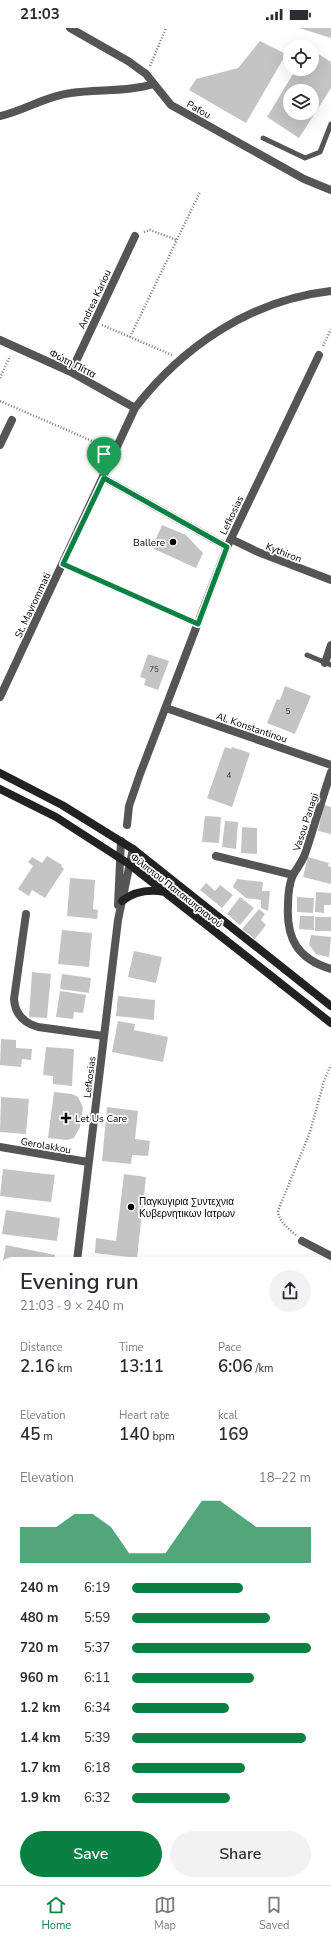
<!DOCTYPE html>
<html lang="en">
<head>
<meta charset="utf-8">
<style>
	:root { --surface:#fff; --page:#f2f2f3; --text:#2b2b33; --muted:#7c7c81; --line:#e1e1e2; --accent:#0b8043 }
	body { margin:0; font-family:"Nunito Sans",sans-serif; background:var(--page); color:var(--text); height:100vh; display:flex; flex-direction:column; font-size:15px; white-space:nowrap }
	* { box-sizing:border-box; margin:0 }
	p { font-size:13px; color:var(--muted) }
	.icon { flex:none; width:22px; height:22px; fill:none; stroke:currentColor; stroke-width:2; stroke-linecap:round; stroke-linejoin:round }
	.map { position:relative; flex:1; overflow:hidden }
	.side { position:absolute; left:0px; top:1229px; width:331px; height:628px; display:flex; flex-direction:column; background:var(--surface); border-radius:12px 12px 0 0; box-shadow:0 4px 16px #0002 }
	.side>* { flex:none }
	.controls { position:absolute; left:283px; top:12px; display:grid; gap:8px }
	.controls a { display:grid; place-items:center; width:36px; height:36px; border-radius:50%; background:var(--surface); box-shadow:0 4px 16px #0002; font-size:20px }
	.pin { position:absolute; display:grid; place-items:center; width:34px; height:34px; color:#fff; margin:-41px -17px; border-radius:50% 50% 50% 0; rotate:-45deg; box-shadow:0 0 4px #0007 }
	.pin .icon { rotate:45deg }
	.round { display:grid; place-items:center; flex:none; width:42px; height:42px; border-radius:21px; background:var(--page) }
	.head { display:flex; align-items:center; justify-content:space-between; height:68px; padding:0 20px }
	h1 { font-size:22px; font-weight:600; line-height:30px }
	.stats { display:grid; grid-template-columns:repeat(3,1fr); gap:6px; height:68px; padding:4px 20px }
	.stats div { display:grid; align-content:center }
	.stats b { font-size:17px; font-weight:600 }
	.stats small { font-size:11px; font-weight:400 }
	.stats p { font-size:11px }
	.chart { height:112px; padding:8px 20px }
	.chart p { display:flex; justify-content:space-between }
	.chart svg { width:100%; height:72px; margin-top:4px; fill:var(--accent); opacity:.7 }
	.cta { display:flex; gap:8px; margin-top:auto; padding:8px 20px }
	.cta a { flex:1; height:46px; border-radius:24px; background:var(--accent); color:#fff; font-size:16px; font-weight:600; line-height:46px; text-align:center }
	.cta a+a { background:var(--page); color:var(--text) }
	ul { padding:0 20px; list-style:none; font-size:13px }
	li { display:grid; grid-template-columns:64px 48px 1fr; align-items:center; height:30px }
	li i { height:10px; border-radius:5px; background:var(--accent) }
	.status { display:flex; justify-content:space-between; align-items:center; height:28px; padding:0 20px; background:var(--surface); direction:ltr }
	.status svg { height:11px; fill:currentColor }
	.dock { display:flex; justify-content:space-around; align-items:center; height:56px; border-top:1px solid var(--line); background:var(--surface); font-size:11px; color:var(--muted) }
	.dock a { display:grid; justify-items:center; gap:2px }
	.dock .selected { color:var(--accent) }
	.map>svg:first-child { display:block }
</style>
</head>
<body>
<div class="status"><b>21:03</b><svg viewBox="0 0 49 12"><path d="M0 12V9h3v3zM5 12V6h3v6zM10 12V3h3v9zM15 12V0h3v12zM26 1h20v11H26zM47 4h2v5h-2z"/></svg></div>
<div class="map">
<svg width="331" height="1857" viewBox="0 0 331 1857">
	<rect width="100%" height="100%" fill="#fff"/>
	<path fill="#c4c4c4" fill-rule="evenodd" d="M299,0H331V10Z
		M260,13L286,26L246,95L189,62L196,51L238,40Z
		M312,22L331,34V60L299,110L267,89L296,41H312ZM290,63H312V85H290Z
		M162,497L186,507L203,525L196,540L152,520Z
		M148,626L169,633L158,662L144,657L146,651L140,649Z
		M285,658L311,668L295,706L267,695L277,671L280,672Z
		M225,719L231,721L232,719L250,725L232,779L207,770Z
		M324,777L331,779V806L318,803Z
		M205,788L221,789L219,815L202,814Z
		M225,793L238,794L236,821L222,819Z
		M242,799L257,800V826L241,825Z
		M47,828L62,837L61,838L64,841L45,870L32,862L29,868L18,861L33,838L28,834L32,829L42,835Z
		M308,829L329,835L328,838L331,839V856L303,849Z
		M70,850L95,852L93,881L98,882L97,891L67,888Z
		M237,851L263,854L262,863H270L268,883L261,880V872L246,870L233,859Z
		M206,855L215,863L220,857L233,867L222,880L200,862Z
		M316,864L331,865V877H324V885L315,884Z
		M240,869L254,880L240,897L227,886Z
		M297,869L314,870L313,885L297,884Z
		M259,881L265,886L261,892L266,897L255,911L242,901Z
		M300,888H314V902L299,901Z
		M315,889H331V903H315Z
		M62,902L92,905L89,939L58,936Z
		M311,907L331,909L329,929L316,926L309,917Z
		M134,923L162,929L156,955L128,949Z
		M32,944L51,946L47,990L29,989Z
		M62,946L91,950L89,965L60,961Z
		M60,963L86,967L83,985L74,984L73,991L56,989Z
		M118,968L155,972L154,992L116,988Z
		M118,993L135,996L134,1002L168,1009L163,1034L112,1024Z
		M1,1011L16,1012V1020L32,1021L31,1032L22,1031L21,1039L0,1037Z
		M46,1019L74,1021L72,1058L53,1056V1048L43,1047Z
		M54,1064L72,1066L78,1069L81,1075L83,1080L80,1099L74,1110L67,1112L48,1110Z
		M1,1069L29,1071L26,1106L0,1104Z
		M107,1079L138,1083L135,1111L150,1113L148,1128L132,1127L131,1136L102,1133Z
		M3,1141L55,1147L51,1174L0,1168Z
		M124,1146L146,1149L137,1230L95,1225L96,1210L116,1213Z
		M6,1182L60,1190L57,1213L2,1206Z
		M6,1217L55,1227L54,1233H3Z"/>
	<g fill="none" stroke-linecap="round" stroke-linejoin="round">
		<path stroke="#777" stroke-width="2.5" stroke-dasharray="1 2" stroke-linecap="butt" d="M150,38L166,0
			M144,204L150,202L177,212
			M102,297L172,327
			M130,309L200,164
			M323,318L331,301
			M0,350L10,328
			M0,373L106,419
			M71,539L188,592
			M296,1207C288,1200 279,1194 278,1183L310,1104L324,1053L331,1037
			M0,1501L4,1502"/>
		<path stroke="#555" stroke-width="5" d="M263,110L305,130L320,124L331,96
			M307,627L331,637"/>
		<path stroke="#555" stroke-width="8" d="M70,0L128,33L146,46L171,77L304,151L331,162
			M0,88C24,83 45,68 71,65C98,61 127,64 154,56
			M0,312L71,344L135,380
			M71,344L135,208
			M0,417L12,392
			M104,450L227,519
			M231,511L258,524L331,552
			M325,635L331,617
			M0,669L135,380C183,318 251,272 331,263
			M166,680L331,737
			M331,744C322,771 314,799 305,826C302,834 297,840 293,847C289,856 288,868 288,877C286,911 298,931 331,941
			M127,797L129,778L140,746L227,519L319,327
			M216,828L293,847
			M118,877L121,813
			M26,886L14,971C15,986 24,995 38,999L104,1008
			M0,1119L88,1134
			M302,1213L331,1228
			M77,1233L118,892L133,821
			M327,1361L331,1362
			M0,1389L4,1390
			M327,1459L331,1449
			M327,1583L331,1585
			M0,1630H4
			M327,1717L331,1719
			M300,1853L320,1857
			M8,1857L9,1853"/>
		<path stroke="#222" stroke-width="8" d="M0,745L62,777L133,821L331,978
			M0,761L56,789L129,836L331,995
			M122,873C135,863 149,861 165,864"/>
	</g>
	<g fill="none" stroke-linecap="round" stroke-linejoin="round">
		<g stroke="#fff" stroke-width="8">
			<path id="route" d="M104,450L227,519L198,596L63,536Z"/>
		</g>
		<use href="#route" stroke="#0b8043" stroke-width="5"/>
	</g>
	<g fill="#000" stroke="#fff" stroke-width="1.5">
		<circle cx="173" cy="514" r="4"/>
		<path d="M64 1084h4v4h4v4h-4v4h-4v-4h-4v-4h4z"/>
		<circle cx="131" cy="1179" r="4"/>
	</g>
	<g text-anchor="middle" stroke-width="3.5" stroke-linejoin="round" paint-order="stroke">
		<g font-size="8" fill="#313131">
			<text x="154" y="644">75</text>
			<text x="288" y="686">5</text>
			<text x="229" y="750">4</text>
		</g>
		<g font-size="10" fill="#000" stroke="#fff">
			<text transform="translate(199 81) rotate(29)" y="4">Pafou</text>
			<text transform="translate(94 271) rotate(-65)" y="4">Andrea Kariou</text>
			<text transform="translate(73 335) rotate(27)" y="4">Φώτη Πίττα</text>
			<text transform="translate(231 487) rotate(-65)" y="4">Lefkosias</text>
			<text transform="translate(284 524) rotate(21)" y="4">Kythiron</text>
			<text transform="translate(32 577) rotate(-65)" y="4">St. Mavrommati</text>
			<text transform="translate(252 699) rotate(19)" y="4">Al. Konstantinou</text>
			<text transform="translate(305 794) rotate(-72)" y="4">Vasou Panagi</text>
			<text transform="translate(177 862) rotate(38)" y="4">Φίλιππου Παπακυπριανού</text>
			<text transform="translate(89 1049) rotate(-83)" y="4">Lefkosias</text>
			<text transform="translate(46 1117) rotate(10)" y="4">Gerolakkou</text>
		</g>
		<g font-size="10" fill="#000" stroke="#fff" text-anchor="start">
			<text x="165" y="518" text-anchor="end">Ballere</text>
			<text x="75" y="1094">Let Us Care</text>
			<text x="139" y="1177">Παγκυγιρια Συντεχνια<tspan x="139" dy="12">Κυβερνητικων Ιατρων</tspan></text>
		</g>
	</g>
</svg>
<div class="controls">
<a><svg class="icon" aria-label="locate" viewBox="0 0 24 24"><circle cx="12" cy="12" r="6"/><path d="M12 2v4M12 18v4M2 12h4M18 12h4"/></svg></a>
<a><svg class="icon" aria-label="layers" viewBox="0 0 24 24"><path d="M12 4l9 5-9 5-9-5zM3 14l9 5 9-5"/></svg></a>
</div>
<div class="pin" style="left:104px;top:450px;background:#1e9e55"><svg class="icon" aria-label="arrive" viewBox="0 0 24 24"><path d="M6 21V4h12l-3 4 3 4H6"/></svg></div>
<section class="side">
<div class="head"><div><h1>Evening run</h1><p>21:03 · 9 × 240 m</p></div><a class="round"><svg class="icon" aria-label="share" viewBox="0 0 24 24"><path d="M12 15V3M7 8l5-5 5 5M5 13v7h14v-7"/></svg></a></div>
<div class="stats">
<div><p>Distance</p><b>2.16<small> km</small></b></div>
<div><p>Time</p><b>13:11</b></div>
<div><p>Pace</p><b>6:06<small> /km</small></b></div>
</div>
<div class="stats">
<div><p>Elevation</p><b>45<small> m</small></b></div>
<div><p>Heart rate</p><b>140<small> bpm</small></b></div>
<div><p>kcal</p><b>169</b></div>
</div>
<div class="chart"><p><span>Elevation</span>18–22 m</p>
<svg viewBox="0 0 160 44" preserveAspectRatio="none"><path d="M0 44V22L10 22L20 22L30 14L40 14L50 22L60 38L70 38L80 38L90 22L100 6L110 6L120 14L130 22L140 22L150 22L160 22V44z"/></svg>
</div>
<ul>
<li><b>240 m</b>6:19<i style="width:62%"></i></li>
<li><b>480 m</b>5:59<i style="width:77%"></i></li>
<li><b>720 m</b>5:37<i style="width:100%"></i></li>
<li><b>960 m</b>6:11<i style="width:68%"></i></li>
<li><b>1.2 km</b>6:34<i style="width:54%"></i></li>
<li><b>1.4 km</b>5:39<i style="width:97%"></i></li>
<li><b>1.7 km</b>6:18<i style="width:63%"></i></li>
<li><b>1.9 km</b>6:32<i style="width:55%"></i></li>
</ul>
<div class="cta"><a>Save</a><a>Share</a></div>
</section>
</div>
<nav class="dock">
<a class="selected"><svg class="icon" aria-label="home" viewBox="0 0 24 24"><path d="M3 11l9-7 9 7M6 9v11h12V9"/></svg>Home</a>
<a><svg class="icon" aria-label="map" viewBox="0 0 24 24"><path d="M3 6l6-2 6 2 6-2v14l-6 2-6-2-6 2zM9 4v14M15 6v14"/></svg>Map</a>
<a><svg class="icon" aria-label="saved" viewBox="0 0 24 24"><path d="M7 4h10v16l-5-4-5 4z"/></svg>Saved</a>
</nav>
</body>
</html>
